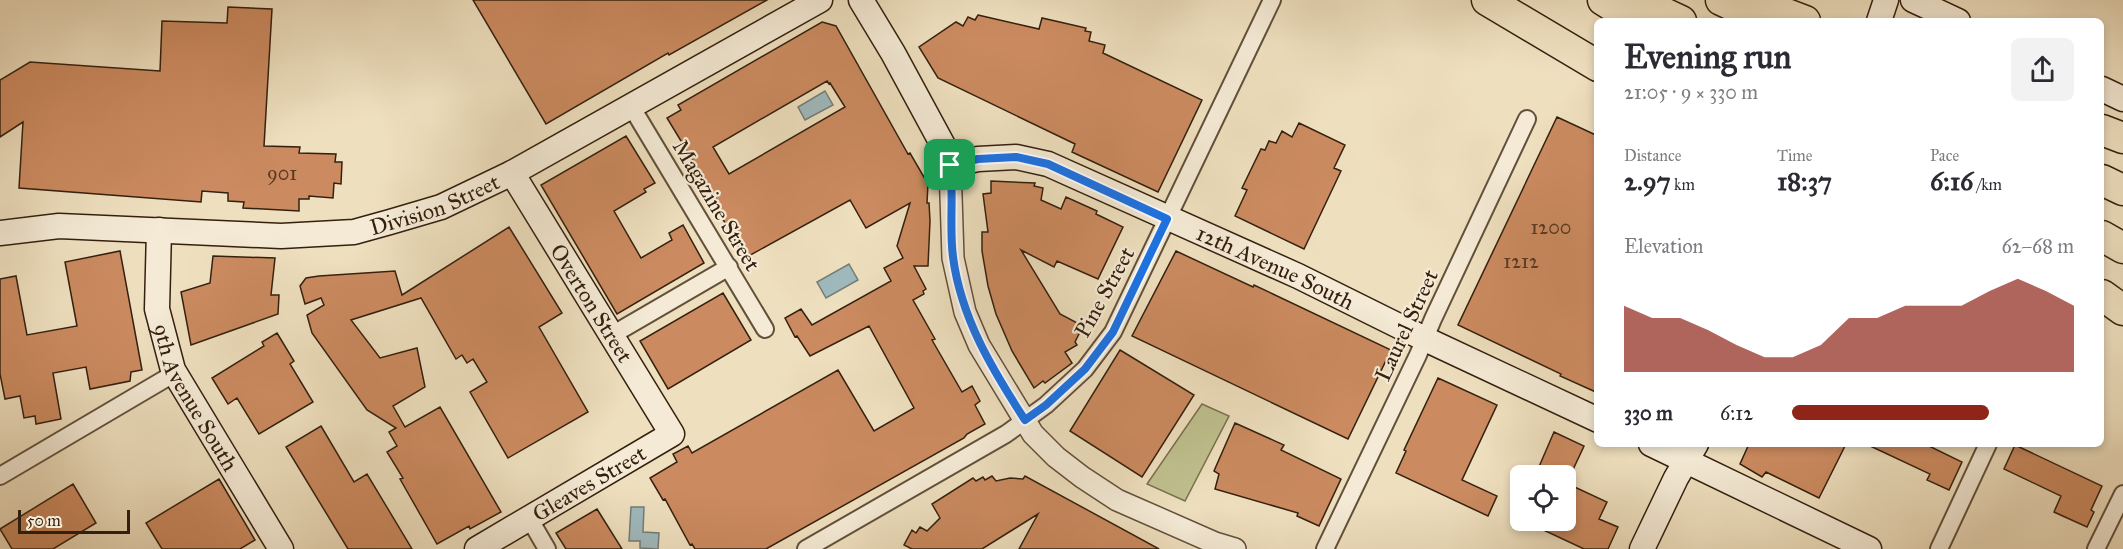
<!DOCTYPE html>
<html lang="en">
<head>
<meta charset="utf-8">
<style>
	:root { --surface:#fff; --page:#f2f2f3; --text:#2b2b33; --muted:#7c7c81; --accent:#8f2418 }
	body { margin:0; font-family:"IM FELL Great Primer",serif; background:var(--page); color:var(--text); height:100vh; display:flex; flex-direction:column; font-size:22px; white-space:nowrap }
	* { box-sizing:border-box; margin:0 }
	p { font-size:20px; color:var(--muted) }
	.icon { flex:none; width:33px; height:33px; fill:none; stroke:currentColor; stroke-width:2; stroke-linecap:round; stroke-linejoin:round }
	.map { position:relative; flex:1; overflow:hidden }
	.panel { position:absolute; left:1594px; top:18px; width:510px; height:429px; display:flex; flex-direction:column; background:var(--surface); border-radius:9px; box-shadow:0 3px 9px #0003 }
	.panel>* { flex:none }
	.buttons { position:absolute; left:1510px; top:465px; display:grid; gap:12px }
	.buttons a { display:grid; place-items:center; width:66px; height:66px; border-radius:9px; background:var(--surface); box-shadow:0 3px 9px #0003; font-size:30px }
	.scale { position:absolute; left:18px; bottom:15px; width:112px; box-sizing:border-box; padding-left:6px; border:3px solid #34200f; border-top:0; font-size:16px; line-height:21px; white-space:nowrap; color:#34200f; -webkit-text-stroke:4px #f4ead5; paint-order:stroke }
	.pin { position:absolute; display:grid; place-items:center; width:51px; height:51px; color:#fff; margin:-26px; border-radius:12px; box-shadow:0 3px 9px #0006 }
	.round { display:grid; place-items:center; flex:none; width:63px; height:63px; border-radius:9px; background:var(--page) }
	.head { display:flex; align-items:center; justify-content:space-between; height:102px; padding:0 30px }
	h1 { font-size:33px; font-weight:800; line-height:45px }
	.stats { display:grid; grid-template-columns:repeat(3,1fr); gap:9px; height:102px; padding:6px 30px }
	.stats div { display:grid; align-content:center }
	.stats b { font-size:26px; font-weight:800 }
	.stats small { font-size:16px; font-weight:400 }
	.stats p { font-size:16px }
	.chart { height:168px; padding:12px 30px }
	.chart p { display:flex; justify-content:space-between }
	.chart svg { width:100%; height:108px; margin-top:6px; fill:var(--accent); opacity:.7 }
	ul { padding:0 30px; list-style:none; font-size:20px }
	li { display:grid; grid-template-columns:96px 72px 1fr; align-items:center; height:45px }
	li i { height:15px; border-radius:8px; background:var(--accent) }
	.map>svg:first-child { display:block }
</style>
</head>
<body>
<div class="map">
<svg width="2123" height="549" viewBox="0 0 2123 549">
	<rect width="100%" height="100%" fill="#eedfbe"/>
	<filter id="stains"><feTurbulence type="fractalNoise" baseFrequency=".00333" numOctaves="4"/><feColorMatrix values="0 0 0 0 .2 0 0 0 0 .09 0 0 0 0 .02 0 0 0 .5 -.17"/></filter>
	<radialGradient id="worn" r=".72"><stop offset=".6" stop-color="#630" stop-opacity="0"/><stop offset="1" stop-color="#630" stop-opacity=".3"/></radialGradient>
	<path fill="#bfc08e" stroke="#7a704e" stroke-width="1.5" d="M1202,404L1229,416L1185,501L1147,484Z"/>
	<path fill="#9fb9bd" stroke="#747c77" stroke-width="1.5" d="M825,91L833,105L805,120L798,107Z
		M849,264L858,280L826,298L817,282Z
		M631,507H644L643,532L659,533L658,549L640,548V541H629Z"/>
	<path fill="#cb8a5f" stroke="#34200f" stroke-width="1.5" fill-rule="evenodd" d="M473,0H767L669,55L668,53L546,124Z
		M228,7L272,9L264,146L300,147L299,153L336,154L335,162H342L341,184L334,183L333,198L309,196V199H299V211L243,208L244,202L228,201V193L202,191L201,202L19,188L23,122L0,137V80L30,62L160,71L162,21L227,23Z
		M978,15L1039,29L1042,18L1086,28L1085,31L1091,32L1089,41L1105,45L1103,53L1202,100L1158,192L1072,152L1075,144L938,78L919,47L956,22L963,26L968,17L975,20Z
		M822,22L836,26L908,154L910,153L928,184L927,203H929L930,221L928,266H914L926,289L923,291L924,294L913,300L935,339L932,340L962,392L972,386L980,401L975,405L985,424L967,434L964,438L766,549H695L692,544L690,545L665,499L663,500L650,478L677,462L673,454L688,446L692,453L838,370L874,431L914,408L869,326L810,356L797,336L795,337L785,318L801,309L812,325L891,281L884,268L903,258L897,246L910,203L866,228L850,200L745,258L716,207L720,205L667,118L681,110L678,105ZM827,81L829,84L830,83L845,107L729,174L713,147Z
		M1557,117L1598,136V393L1560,376L1561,374L1458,325Z
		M1299,123L1345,145L1334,168L1341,171L1304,249L1235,216L1247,190L1242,188L1261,149L1265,150L1269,141L1276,143L1282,131L1292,137Z
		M626,136L655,183L644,189L646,192L614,211L641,258L672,240L669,233L683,225L704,263L617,314L541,185Z
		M991,181L1035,183L1034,186L1043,188L1041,200L1061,209L1066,197L1097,211L1096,214L1123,227L1098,279L1057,261L1054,267L1021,250L1060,314L1083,326L1075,342L1077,345L1065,352L1072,363L1045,383L1043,381L1034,388L1012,351L996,314L988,286L982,251V232H988L983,194L991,193Z
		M509,227L562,313L539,327L588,412L508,458L470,392L487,382L473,359L467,363L462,355L456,359L421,298L351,320L380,358L417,348L425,387L393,406L405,427L440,407L501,512L470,529L469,526L437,544L400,479L403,478L387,452L397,446L389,432L396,428L367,410L312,333L307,315L324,305L321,298L305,304L300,286L306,278L319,276L395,271L402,295Z
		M120,251L142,370L131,372L130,381L90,389L86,367L53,373L61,419L36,424L35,416L24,418L20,396L5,399L0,374V279L16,276L27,335L77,326L65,262Z
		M1176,251L1253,287L1254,285L1391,350L1348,439L1132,336Z
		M213,256L275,258L271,295H279L278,314L191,345L181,292L210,283Z
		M723,293L751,340L668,389L640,341Z
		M277,333L294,361L290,364L313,402L259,434L237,398L228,404L212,378L264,346L262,342Z
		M1120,350L1194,395L1142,477L1070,431Z
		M1438,378L1497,405L1462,480L1497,496L1488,516L1396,473L1406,451L1404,450Z
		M1235,423L1284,445L1281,450L1341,479L1319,526L1297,516L1298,513L1215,489L1219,474L1214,471Z
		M321,426L354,482L367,474L412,549H348L286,447Z
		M1554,432L1584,446L1570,476H1535Z
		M1749,444H1846L1819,498L1766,472L1762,477L1740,464Z
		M1866,444H1925L1962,462L1949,490L1927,480L1930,474Z
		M2015,445L2102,486L2091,510L2094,512L2087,527L2054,512L2061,496L2004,469Z
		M992,476L996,481L1010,478L1023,479L1025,476L1159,549H1019L1038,514L982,549H912L904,545L912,530L916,533L920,527L927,531L940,518L932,504L973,478L976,481L983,477L985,480Z
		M219,479L255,540L240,549H162L146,523Z
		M1566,483L1607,502L1599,519L1618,527L1608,549H1584L1522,520H1566Z
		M73,484L96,523L53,549H12L0,529Z
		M597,509L622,549H566L556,533Z"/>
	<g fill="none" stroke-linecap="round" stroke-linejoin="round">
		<g stroke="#62503b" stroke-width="20">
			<path id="minor" d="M631,106L765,329
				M612,335L729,267
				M0,476L175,373
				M529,518L547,549
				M806,549L1006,434L1046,405L1085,369L1113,332L1272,0
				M1325,549L1418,355L1433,319L1527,119
				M1939,549L1988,444
				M2096,549L2123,494"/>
		</g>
		<g stroke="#62503b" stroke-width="24">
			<path id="tertiary" d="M950,165L953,258L965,312L979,345L1033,434L1056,457L1082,477L1117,500L1215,543L1235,549"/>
		</g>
		<g stroke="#34200f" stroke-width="27">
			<g id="secondary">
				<path id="s1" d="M861,0L893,53L945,149L950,165L978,159L1016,157L1048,164L1298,276L1425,339L1598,420"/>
				<path d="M1913,0L1958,21"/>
				<path d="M1879,21L1886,0"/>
				<path d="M2102,89L2123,99"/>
				<path id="s2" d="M159,230L157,309L173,370L281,549"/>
				<path id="s3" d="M0,233L59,226L281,236L354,232L390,222L441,207L512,173L820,0"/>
				<path d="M1651,444L1869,549"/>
				<path id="s4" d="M477,549L672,434L512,173"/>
				<path d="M1642,549L1676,478L1696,444"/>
			</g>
		</g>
		<g stroke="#34200f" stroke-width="33">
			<path id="motorway" d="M1487,0L1598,66
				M1603,0L1637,21
				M1636,0L1681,21
				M1721,0L1766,21
				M1750,0L1805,21
				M2102,130L2123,138
				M2102,180L2123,190
				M2102,236L2123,248
				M2102,295L2123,310"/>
		</g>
		<use href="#minor" stroke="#f4ead5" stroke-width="16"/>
		<use href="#tertiary" stroke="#f4ead5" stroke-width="21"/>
		<use href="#secondary" stroke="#f4ead5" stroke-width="24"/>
		<use href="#motorway" stroke="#eedfbe" stroke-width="30"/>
	</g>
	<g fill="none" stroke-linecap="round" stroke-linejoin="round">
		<g stroke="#fff" stroke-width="12">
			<path id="route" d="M1016,157L1048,164L1167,219L1113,332L1085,369L1046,405L1025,420C992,369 961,318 953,257C949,226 954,195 950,165L978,159Z"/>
		</g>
		<use href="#route" stroke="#1a73e8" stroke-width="8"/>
	</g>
	<g text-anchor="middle" stroke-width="4.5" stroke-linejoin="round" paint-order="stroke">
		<g font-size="20" fill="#5a3a23">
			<text x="282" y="180">901</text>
			<text x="1551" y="234">1200</text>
			<text x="1521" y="268">1212</text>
		</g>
		<g font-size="22" fill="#34200f" stroke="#f4ead5">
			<text dy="8" stroke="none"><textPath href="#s3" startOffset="440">Division Street</textPath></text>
			<text transform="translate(717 205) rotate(59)" y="8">Magazine Street</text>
			<text dy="8" stroke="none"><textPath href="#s1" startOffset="537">12th Avenue South</textPath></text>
			<text transform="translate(1104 292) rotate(-61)" y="8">Pine Street</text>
			<text transform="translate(592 303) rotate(58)" y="8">Overton Street</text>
			<text transform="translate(1406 325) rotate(-65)" y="8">Laurel Street</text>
			<text dy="8" stroke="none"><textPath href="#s2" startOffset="176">9th Avenue South</textPath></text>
			<text dy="8" stroke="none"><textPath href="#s4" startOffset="130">Gleaves Street</textPath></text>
		</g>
	</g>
	<rect width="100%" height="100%" filter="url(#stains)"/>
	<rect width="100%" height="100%" fill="url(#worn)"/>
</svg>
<div class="buttons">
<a><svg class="icon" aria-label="locate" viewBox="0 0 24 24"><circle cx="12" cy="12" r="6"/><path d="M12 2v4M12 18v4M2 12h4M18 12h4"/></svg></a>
</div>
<div class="scale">50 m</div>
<div class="pin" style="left:950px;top:165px;background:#1e9e55"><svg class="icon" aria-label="arrive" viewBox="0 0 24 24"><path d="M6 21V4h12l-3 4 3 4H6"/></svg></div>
<section class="panel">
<div class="head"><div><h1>Evening run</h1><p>21:05 · 9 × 330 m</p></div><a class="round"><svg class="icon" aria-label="share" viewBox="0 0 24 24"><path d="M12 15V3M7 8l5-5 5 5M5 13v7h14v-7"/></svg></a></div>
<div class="stats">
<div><p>Distance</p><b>2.97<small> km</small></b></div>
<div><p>Time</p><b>18:37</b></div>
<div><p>Pace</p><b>6:16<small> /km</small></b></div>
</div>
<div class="chart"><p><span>Elevation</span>62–68 m</p>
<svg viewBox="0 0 160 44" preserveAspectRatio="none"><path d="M0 44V17L10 22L20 22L30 27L40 33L50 38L60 38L70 33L80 22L90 22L100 17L110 17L120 17L130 11L140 6L150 11L160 17V44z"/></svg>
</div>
<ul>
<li><b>330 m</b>6:12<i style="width:70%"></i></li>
</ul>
</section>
</div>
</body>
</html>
